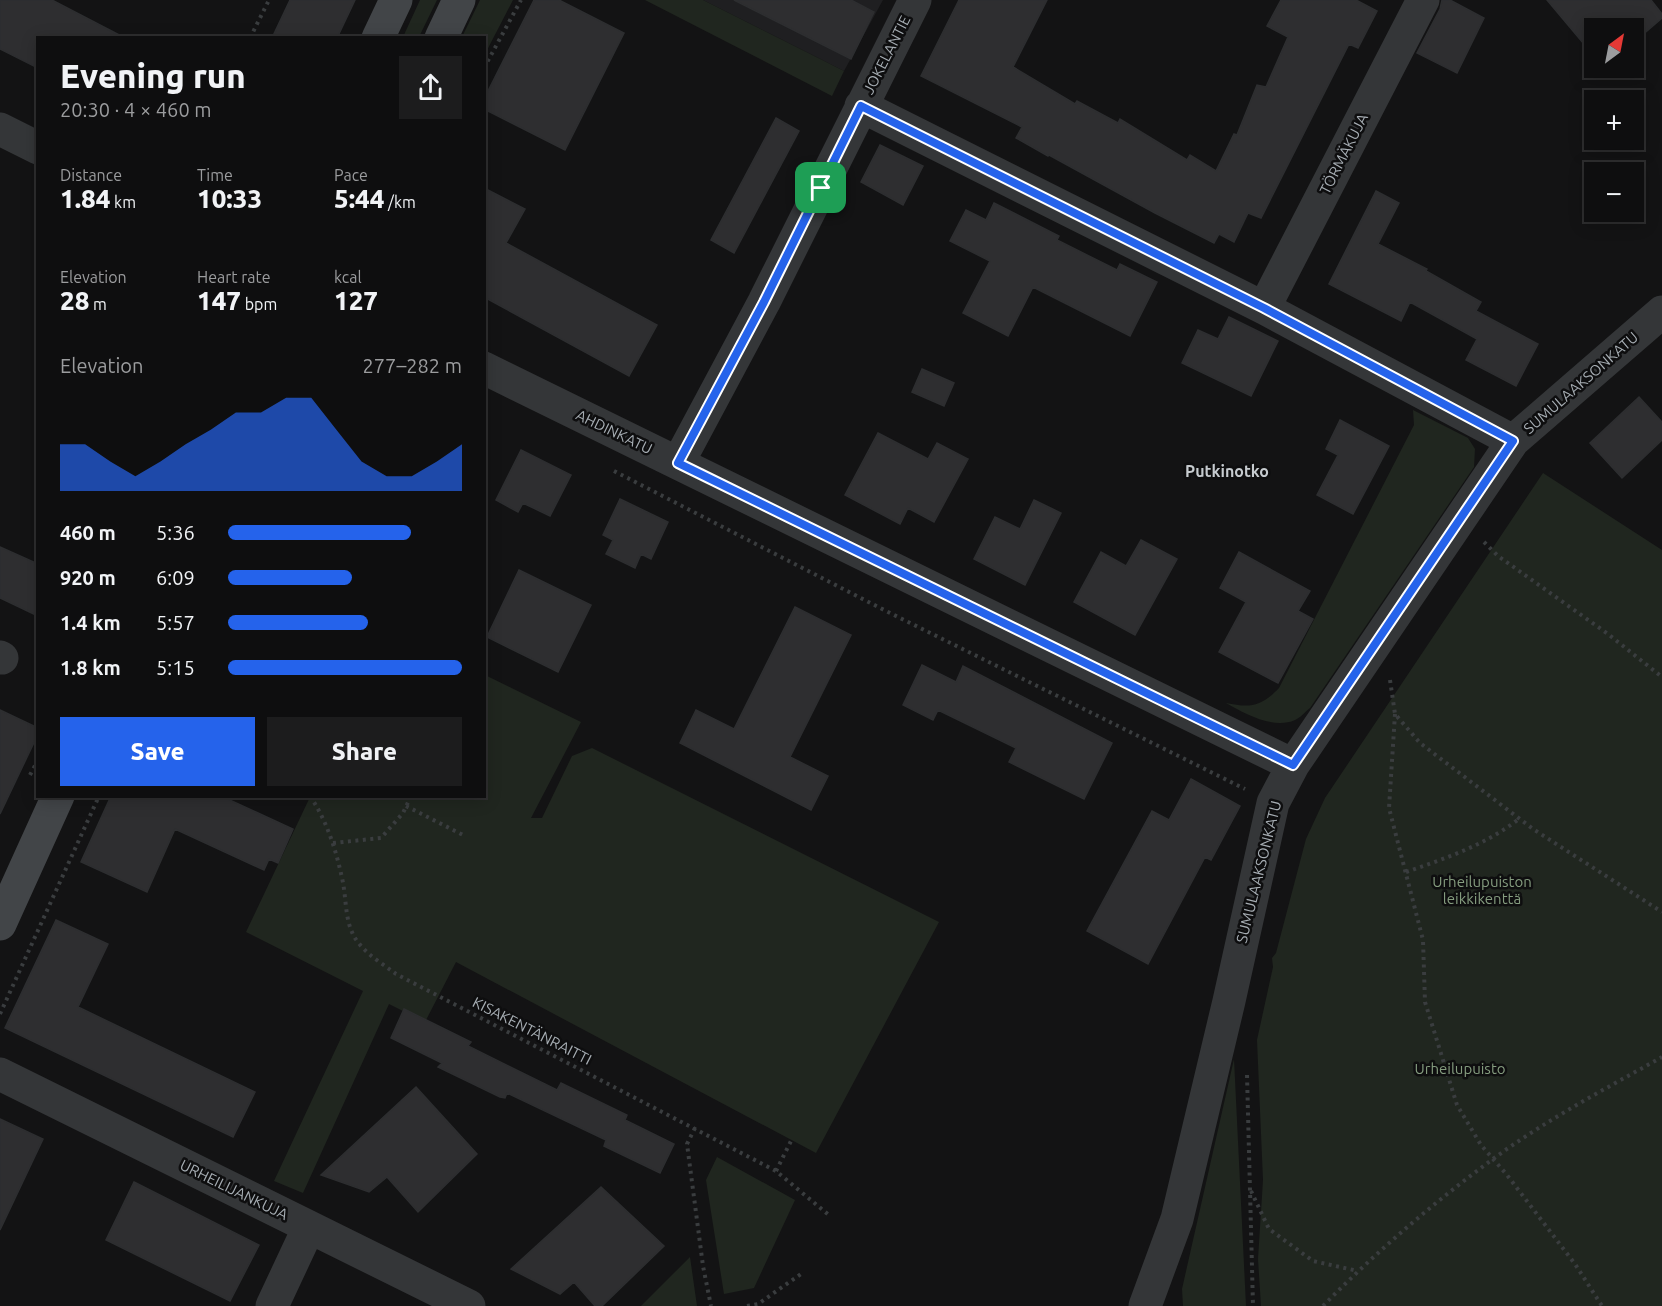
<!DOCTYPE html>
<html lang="en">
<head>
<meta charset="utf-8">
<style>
	:root { --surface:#0e0e0f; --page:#1c1c1d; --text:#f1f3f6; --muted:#9b9c9e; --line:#2e2e2f; --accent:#2563eb }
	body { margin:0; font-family:Ubuntu,sans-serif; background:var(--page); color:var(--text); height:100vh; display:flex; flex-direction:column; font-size:22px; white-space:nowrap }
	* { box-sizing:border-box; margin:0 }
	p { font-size:20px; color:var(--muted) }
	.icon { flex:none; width:33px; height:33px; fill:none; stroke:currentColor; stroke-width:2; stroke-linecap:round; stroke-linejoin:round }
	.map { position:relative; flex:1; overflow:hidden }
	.details { position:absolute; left:36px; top:36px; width:450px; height:762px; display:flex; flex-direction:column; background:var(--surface); border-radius:0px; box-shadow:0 3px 15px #0003,0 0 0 2px var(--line) }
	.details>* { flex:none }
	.needle { width:39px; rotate:32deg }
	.fabs { position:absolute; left:1584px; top:18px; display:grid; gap:12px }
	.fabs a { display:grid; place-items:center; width:60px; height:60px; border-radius:0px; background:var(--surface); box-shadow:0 3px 15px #0003,0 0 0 2px var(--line); font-size:30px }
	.pin { position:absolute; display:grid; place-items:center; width:51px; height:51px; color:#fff; margin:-26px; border-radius:12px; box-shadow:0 3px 9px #0006 }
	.round { display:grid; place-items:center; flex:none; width:63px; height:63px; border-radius:0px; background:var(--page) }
	.overview { display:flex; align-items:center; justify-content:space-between; height:102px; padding:0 24px }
	h1 { font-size:33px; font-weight:800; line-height:45px }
	.stats { display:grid; grid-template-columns:repeat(3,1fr); gap:9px; height:102px; padding:6px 24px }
	.stats div { display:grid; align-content:center }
	.stats b { font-size:26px; font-weight:800 }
	.stats small { font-size:16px; font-weight:400 }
	.stats p { font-size:16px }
	.chart { height:168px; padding:12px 24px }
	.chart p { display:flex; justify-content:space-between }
	.chart svg { width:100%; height:108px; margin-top:6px; fill:var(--accent); opacity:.7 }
	.primary-button { display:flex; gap:12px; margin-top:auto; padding:12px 24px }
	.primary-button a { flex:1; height:69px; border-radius:0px; background:var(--accent); color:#fff; font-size:24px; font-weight:800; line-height:69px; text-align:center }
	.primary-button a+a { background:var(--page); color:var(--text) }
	ul { padding:0 24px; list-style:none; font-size:20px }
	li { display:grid; grid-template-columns:96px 72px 1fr; align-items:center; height:45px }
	li i { height:15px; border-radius:8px; background:var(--accent) }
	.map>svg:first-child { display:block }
</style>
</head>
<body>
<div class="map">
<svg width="1662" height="1306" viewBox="0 0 1662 1306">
	<rect width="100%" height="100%" fill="#131314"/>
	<path fill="#1f1f21" d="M703,0H883L844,71Z"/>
	<path fill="#20261f" d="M420,0H437L419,37H403Z
		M480,0H513L485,54L484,38L462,37Z
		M645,0H703L844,71L832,96Z
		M1413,410L1468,438L1475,449L1474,467L1310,708C1305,712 1300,718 1295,720C1273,730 1244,713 1226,703C1250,708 1261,707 1279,688L1414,425Z
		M1543,473L1662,550V1306H1261L1258,1259L1263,1180L1257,1040L1273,967L1272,958L1276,953L1306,839L1325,798Z
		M485,675L581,722L531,818H542L572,756L592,748L939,922L816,1153L456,962L425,1022L389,1004L303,1193L274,1181L363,991L246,932L310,797L484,796Z
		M1234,1059L1246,1306H1183L1182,1289Z
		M717,1157L795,1200L754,1288L724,1294L706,1180Z
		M690,1257L697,1306H641Z"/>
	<path fill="#2e2e30" stroke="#2d2e30" stroke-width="1.5" d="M0,0H52L125,38H38V68L0,49Z
		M290,0H355L337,38H272Z
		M534,0H559L624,33L565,150L484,109V99Z
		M734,0H851L874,12L851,59Z
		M959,0H1047L1013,67L1075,104L1077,101L1118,123L1120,119L1187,160L1190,155L1216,171L1234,134L1237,135L1257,85L1266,87L1288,37L1267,26L1281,0H1356L1377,11L1358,48L1349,44L1261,218L1248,213L1234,242L1219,234L1214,243L1155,213L1049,155L1048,156L1016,138L1022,127L921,76Z
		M1442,0H1450L1484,18L1457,73L1417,53L1440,9Z
		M1547,0H1651L1662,14V18L1634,42V28H1594V56Z
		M776,118L799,131L734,253L711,240Z
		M880,145L923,166L903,205L861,182Z
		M484,188L525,209L506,243L657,325L629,376L484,297Z
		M1376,191L1399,203L1378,244L1427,269L1426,271L1481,302L1476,311L1538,344L1516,386L1466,360L1477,339L1410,302L1401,321L1329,284Z
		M994,203L1059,236L1057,240L1117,270L1120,264L1157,282L1130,336L1033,287L1008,336L963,313L990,261L950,241L966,210L986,220Z
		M1229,317L1278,341L1251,396L1182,363L1198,330L1218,339Z
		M922,369L954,383L944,406L912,392Z
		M1639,397L1662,422V440L1622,478L1590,443Z
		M1340,420L1389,446L1353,514L1317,495L1338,455L1326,449Z
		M878,433L928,459L937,443L968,459L934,522L908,508L900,524L845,495Z
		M521,450L571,475L550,516L523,503L518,512L496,500Z
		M620,499L668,522L651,559L641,554L635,568L606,554L613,540L603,535Z
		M1034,500L1061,513L1025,585L974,559L995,517L1020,529Z
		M1141,540L1177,559L1135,635L1074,602L1101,552L1126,566Z
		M0,547L38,564V616L0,598Z
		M1239,552L1310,591L1298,611L1313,619L1278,683L1219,652L1246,602L1220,588Z
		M519,570L591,605L558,672L487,637Z
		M795,607L851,635L790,757L828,776L811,810L680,743L696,710L734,729Z
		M922,665L956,682L963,666L1112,743L1084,799L1009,762L1016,748L938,710L933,720L903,705Z
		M0,710L38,728V734L0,814Z
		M1191,779L1240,806L1211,860L1205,857L1148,964L1087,931L1152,811L1169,820Z
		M111,796H221L293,829L278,863L269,859L264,870L175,829L147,892L81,862Z
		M56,920L108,944L78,1007L255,1092L233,1137L5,1028Z
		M404,1009L471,1042L468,1046L557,1090L561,1083L627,1115L625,1120L674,1144L660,1173L604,1146L606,1140L507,1093L505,1098L500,1097L438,1067L442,1063L391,1038Z
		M416,1087L477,1154L418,1212L387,1177L369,1192L321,1175Z
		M0,1119L43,1139L0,1230Z
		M134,1182L259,1245L230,1301L106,1240Z
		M601,1187L664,1246L602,1306H595L574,1282L560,1294L511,1269Z"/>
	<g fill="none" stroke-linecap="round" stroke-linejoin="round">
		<path stroke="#3a3d3f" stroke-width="4" stroke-dasharray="3 4.5" stroke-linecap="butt" d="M250,38L269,0
			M484,68L521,0
			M614,471L888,612L1245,789
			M1484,542L1498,556L1608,634L1662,677
			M1390,680L1395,714L1420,743L1533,829L1662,912
			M1395,714L1389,808L1423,940L1425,1002L1457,1105L1481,1145L1507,1175L1575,1264L1602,1306
			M30,775L38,760
			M310,796C327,821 336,850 342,878C347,899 344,923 357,941C367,955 383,964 396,974L776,1171L830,1216
			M406,806L463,835
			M333,843L381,838L403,813L411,796
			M1406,872C1446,858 1486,845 1520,818
			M0,1014L99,796
			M1247,1075L1253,1306
			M695,1128L687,1144L703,1266L711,1306
			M776,1171L791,1141
			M1251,1191L1269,1229L1313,1261L1358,1271
			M747,1306L758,1304L801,1274
			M1323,1306C1375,1253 1433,1203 1493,1159C1546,1120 1605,1089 1662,1057"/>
		<path stroke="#343638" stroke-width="33" d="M861,106L1264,308L1513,441
			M0,129L38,148
			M1264,308L1423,0
			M484,368L1293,765
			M678,463L764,302L915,0
			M0,657L2,658
			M0,1074L469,1306
			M272,1306L309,1227
			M1145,1306L1177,1219L1229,1001L1273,803L1293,765L1513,441L1662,312"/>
		<path stroke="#424548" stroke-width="33" d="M378,38L396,0
			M441,38L459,0
			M0,924L58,796"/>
	</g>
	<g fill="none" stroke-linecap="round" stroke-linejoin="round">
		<g stroke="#fff" stroke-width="12">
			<path id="route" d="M861,106L1264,308L1513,441L1293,765L678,463L764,302Z"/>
		</g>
		<use href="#route" stroke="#2563eb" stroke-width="8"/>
	</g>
	<g text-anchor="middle" stroke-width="5" stroke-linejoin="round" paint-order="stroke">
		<g font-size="15" fill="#a6adb3" stroke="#0e0e0f">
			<text transform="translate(887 55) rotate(-63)" y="5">JOKELANTIE</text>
			<text transform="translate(1344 154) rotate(-63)" y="5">TÖRMÄKUJA</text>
			<text transform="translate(1581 383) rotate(-41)" y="5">SUMULAAKSONKATU</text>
			<text transform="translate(614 432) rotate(26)" y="5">AHDINKATU</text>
			<text transform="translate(1259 872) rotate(-76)" y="5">SUMULAAKSONKATU</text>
			<text transform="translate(532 1031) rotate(27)" y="5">KISAKENTÄNRAITTI</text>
			<text transform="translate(234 1190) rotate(26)" y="5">URHEILIJANKUJA</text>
		</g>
		<g font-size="15" fill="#859c7f" stroke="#0e0e0f">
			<text x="1482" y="887">Urheilupuiston<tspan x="1482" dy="17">leikkikenttä</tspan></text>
			<text x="1460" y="1074">Urheilupuisto</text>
		</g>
		<g font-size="16" font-weight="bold" fill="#c6cbcf" stroke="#0e0e0f">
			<text x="1227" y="477">Putkinotko</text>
		</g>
	</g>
</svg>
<div class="fabs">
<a><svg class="needle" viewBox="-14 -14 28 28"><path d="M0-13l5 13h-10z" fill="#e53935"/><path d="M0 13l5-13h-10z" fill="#9b9c9e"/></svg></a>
<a>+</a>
<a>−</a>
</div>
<div class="pin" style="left:821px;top:188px;background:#1e9e55"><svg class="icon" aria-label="arrive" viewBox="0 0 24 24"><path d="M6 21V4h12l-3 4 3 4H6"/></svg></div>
<section class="details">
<div class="overview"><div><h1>Evening run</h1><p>20:30 · 4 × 460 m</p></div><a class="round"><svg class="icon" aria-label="share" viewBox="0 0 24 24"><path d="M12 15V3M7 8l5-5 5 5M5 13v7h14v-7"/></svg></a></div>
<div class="stats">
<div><p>Distance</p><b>1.84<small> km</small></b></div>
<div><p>Time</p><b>10:33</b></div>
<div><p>Pace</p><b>5:44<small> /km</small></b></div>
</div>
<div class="stats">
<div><p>Elevation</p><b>28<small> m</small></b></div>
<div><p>Heart rate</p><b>147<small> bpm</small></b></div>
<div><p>kcal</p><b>127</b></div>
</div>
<div class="chart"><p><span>Elevation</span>277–282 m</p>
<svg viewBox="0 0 160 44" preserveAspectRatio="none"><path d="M0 44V25L10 25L20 32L30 38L40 32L50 25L60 19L70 12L80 12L90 6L100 6L110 19L120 32L130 38L140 38L150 32L160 25V44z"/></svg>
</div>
<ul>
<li><b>460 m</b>5:36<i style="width:78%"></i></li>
<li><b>920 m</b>6:09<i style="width:53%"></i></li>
<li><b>1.4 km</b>5:57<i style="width:60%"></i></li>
<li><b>1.8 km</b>5:15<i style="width:100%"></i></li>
</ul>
<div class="primary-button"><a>Save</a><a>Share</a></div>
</section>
</div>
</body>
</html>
